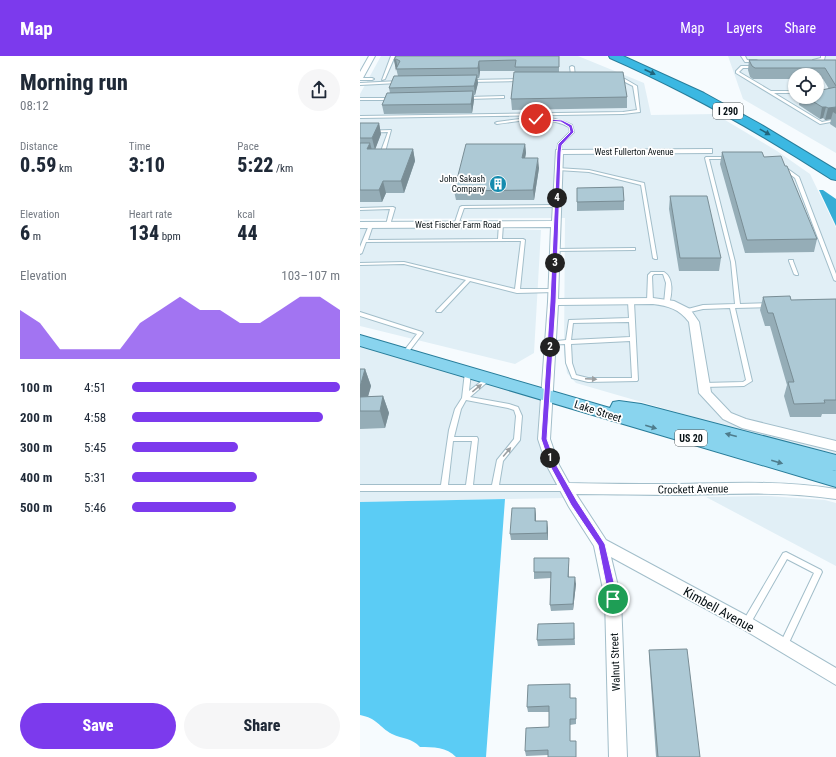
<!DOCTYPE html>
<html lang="en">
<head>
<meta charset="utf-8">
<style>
	:root { --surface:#fff; --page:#f6f6f7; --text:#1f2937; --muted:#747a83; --accent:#7c3aed }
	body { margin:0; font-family:"Roboto Condensed",sans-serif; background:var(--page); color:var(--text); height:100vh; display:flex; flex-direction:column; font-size:15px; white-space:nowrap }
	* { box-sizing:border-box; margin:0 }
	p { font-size:13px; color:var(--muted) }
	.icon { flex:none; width:22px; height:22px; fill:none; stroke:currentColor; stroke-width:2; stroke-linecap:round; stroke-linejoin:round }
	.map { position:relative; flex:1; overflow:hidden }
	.panel { display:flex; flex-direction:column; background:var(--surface); width:360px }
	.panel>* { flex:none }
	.tools { position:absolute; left:428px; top:12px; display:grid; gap:8px }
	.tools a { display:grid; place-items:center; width:36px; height:36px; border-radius:50%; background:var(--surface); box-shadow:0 1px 3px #0004; font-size:20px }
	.pin { position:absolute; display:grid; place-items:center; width:34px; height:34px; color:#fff; margin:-17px; border:2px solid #fff; border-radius:50%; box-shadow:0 1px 4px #0007 }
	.km { position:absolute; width:20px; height:20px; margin:-10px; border-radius:50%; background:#222; color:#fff; font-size:11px; line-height:20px; text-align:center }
	.round { display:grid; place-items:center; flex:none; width:42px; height:42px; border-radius:21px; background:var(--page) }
	.headline { display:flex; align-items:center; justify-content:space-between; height:68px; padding:0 20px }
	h1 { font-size:22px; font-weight:800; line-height:30px }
	.stats { display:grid; grid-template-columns:repeat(3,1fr); gap:6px; height:68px; padding:4px 20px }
	.stats div { display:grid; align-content:center }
	.stats b { font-size:20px; font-weight:800 }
	.stats small { font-size:11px; font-weight:400 }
	.stats p { font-size:11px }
	.chart { height:112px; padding:8px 20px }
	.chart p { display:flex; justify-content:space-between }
	.chart svg { width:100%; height:72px; margin-top:4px; fill:var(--accent); opacity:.7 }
	.button { display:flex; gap:8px; margin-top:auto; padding:8px 20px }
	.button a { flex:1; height:46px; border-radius:24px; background:var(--accent); color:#fff; font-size:16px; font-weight:800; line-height:46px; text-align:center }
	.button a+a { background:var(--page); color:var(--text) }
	ul { padding:0 20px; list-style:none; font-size:13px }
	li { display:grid; grid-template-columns:64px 48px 1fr; align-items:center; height:30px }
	li i { height:10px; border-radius:5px; background:var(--accent) }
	header { display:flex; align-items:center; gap:24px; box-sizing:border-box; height:56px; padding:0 20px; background:var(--accent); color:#fff }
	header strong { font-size:19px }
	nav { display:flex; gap:22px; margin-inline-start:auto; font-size:14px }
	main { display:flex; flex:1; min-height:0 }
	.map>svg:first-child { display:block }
</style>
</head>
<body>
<header>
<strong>Map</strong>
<nav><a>Map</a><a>Layers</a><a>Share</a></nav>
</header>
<main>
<section class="panel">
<div class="headline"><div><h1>Morning run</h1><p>08:12</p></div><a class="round"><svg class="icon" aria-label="share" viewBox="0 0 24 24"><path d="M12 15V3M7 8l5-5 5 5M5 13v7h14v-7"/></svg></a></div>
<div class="stats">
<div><p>Distance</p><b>0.59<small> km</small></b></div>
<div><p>Time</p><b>3:10</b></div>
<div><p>Pace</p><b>5:22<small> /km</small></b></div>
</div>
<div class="stats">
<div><p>Elevation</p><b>6<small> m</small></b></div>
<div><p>Heart rate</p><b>134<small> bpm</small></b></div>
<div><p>kcal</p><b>44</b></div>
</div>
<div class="chart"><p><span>Elevation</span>103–107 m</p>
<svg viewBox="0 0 160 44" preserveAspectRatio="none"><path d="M0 44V14L10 22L20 38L30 38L40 38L50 38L60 22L70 14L80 6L90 14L100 14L110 22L120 22L130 14L140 6L150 6L160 14V44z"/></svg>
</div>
<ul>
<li><b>100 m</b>4:51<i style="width:100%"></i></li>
<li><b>200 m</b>4:58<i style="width:92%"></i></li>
<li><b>300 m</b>5:45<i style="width:51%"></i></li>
<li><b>400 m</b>5:31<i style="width:60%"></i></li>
<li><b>500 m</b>5:46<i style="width:50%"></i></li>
</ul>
<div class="button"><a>Save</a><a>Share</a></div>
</section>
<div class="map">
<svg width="476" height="701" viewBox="0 0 476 701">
	<rect width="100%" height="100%" fill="#f6fbfe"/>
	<path fill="#e1eff6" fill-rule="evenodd" d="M21,0H218L284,27L291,59L355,58L417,95L450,118L476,172V399L451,395L216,327L207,317L204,297L205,162L0,163V38Z
		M368,0H476V97L383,43ZM435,19H457V41H435Z
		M0,171L181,174L174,297L155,308L0,270Z
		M0,287L182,340L179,385L205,442L0,446Z
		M409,440L465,444L476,447V510L346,441Z"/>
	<path fill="#5bccf5" d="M145,443L126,701H96C87,691 73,691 60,691C52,682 43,683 32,678C19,671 17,662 0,659V446Z"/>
	<path fill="#36add5" d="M459,134H463L476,143V170Z"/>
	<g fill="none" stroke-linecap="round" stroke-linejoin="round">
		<g stroke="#a2beca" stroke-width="2">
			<path id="service" d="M31,0H35L25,23L22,24Z
				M381,0H385L387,4H396L398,5L396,6H385Z
				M461,0H465L464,4L455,5L453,4L461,2Z
				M212,10L214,11L215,20L210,22L208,21L211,19L210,11Z
				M381,10H396V12H383L379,16L411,35H435V37H414L462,66L476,63V65L460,68L376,17V15Z
				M0,22H12L14,23L12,24H0Z
				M258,22L265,23L277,30L280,56L263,58L0,62V60L263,56L277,54L273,30L263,25L257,24L256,23Z
				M161,23V25H160L110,26L108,25L110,24Z
				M39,25V27H38L0,29V27Z
				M144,40V42H143L108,43L106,42L108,41Z
				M0,42H32L34,43L32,44H0Z
				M175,61C189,61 200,63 212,69L214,76L202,88L200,97L197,96L198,88L210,76L209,71C186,59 161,65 137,68L135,67L137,66Z
				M31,74L25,96C23,98 18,98 16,96L21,95L28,76L0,77V75Z
				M346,101H368L370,102L368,103H349L375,206L380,248L409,247L412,249L409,251L375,252L392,325L384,330L344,331L341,329L344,327L383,326L386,324L370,252L343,253L326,257L323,255L324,254L343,249L375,248L371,206L345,102Z
				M423,111H425L439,121L476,218V225L474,224L435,122L423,113Z
				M197,112L229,114L284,127L297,202V203H295L293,202L281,129L229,116L198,114L196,113Z
				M197,149L199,150V151L104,152L98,169L96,170L94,169L100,151L102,150Z
				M33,151L35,152L30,169L28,170L26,169L30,153L0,154V152Z
				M139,167H141L143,168L142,183H163L165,184L160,233H193L195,234V236L157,237L110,225L81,256H77L76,255L77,254L106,224L44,208L0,209V207L44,206L155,233L161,185L6,186L2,197L0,198V191L9,169L11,168L13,169L8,184L138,183Z
				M273,192H275V194L195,195L193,194L195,193Z
				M429,204H433V205L438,218V219H436L434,218L429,205Z
				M291,216H304C314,222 312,238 309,248L307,249L304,247L306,227L303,218H294L292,220L293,245L290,247L287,245L288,219Z
				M271,244L274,246L278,324L277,325L228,326L212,322L206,307L205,288L190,289L188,288L187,287L188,286L206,284L209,264L269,262L268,246ZM269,266L270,281L211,284L213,267ZM270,285L272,322H228L216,319L212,307L211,288Z
				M0,256L62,276L63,277L47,298H43L42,297L43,296L57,278L0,260Z
				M108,314L111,316L109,335L127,321L129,320L132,322L110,341L149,348L158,351L162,360L160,384L143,405L139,429H205L207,430L208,432L207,434L205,435H0V429H81L89,374L95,353L102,342L105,316ZM106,344L148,352L154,354L156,360L154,383L137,404L132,429H113L118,383L117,381H94L101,353ZM93,385H112L106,429H88Z
				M426,496L461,514L462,516L426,593L423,594L420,593L419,590L454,517L427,503L389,570L386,571L383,570L382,567L423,497Z"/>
		</g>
		<g stroke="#a2beca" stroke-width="2">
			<path id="minor" d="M9,0H15L3,22L0,24V16Z
				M349,93H352V97L203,98L198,243L293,242L314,245L330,253L339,266L351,336L371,357L386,363L476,385V395L382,372L363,363L339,337L329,266C319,253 309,250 293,248L198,249L190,383L199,409L209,427C244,428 278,428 313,428C367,427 422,424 476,433V443C423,435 370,438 317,439C283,439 249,438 216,438L246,484L391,562L476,612V629L381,572L251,501L261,543L267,701H249L245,543L234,490L209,451L187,410L178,383L188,246L191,171L0,172V166L192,165L196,94Z"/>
		</g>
		<g stroke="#287d9a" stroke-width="2">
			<path id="primary" d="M0,279L250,352L253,346L259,345L281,348L476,399V415L355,382L476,415V431L0,290Z"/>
		</g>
		<g stroke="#287d9a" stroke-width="2">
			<path id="motorway" d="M249,0H263L344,37L400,68L476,114V124L471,123C400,77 328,36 250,2Z"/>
		</g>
		<use href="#service" fill="#fff" fill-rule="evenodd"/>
		<use href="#minor" fill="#fff" fill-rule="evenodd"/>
		<use href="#primary" fill="#89d4ee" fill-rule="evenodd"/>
		<use href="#motorway" fill="#3bb8e2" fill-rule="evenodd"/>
	</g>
	<path fill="#95adb7" d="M36,0H199V16L267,41V52L152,54L151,43L155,15H120L119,22H117L118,27L115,39H114V44L112,57L24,58L22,49L30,37L29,32L38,20L34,4Z
		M389,4H476V72L470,68L471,63L465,64L463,62L460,63L439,49L440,41H457L469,33L463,23H457V19H435V23H393L390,21L388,14Z
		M0,67H19L21,78L15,93H53L55,105L44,137H26L22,146H0Z
		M165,88L166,97L165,102L179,112L174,144H96L94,135Z
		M362,96L404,101L457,183L454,196L385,197L360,108Z
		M217,132L264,145V154L217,155Z
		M310,140L361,202L359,215H319L309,153Z
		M403,241L431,244L476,243V358H462L461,361H430L424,340L427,329L410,270H405L400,254Z
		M0,313H5L11,330L8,340H23L29,357L25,372L0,373Z
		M175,452L176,465L188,472V484H151L150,478Z
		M209,508V521L216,528L213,554L191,555L190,549L191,522L174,523V516Z
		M214,567L215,589L178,590L177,584Z
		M289,594L340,701H296L289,600Z
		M210,628V642L216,647V668L210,669V685L216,690V701H188V699L166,700L165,695L189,671V656H168L167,651Z"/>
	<path fill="#798d95" d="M36,3L38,13H36V15L34,4Z
		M119,5L120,15L119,22L118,12Z
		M117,19L118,27L115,39L114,30Z
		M113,35L114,44L112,57L111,48Z
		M462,51H466L463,62L460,63Z
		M476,51V58L473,56L471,63L465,64L468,52Z
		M19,67L21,78L15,94L12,82Z
		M10,87L13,98L7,93Z
		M165,88L166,97L163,112L162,102Z
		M53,93L55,105L44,137L41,125Z
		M178,102L179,112L174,144L173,134Z
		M23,125L26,137L22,146L19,134Z
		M5,313L11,330L4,355L0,348V331Z
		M23,340L29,357L25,372L20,355Z
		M175,452L176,459V472L175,465Z
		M187,465L188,472V484L187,477Z
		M215,521L216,528L213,554V548Z"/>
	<path fill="#adc9d5" stroke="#798d95" d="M36,0H199V11H155L156,4L119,5L118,12L36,13L40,5L36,3L34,4Z
		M389,4H476V30L465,12H395L392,10Z
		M154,16H263L267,41L151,43Z
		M117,19L114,30L29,32L34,20Z
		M476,31V51L468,52L466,51H462L446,41H457V35Z
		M113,35L111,48L22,49L27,37Z
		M0,67H19L12,82H0Z
		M0,87H10L7,93H53L41,125H23L19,134H0Z
		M106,88H165L162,102H178L173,134L94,135Z
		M362,96H402L404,101L421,100L425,110H427L457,183L387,184Z
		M263,131L264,145L217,146V132Z
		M310,140H347L361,202H320Z
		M430,240L431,244L476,243V344H464L465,347L434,348L428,326H434L413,257H408L403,241Z
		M0,313H5L0,331Z
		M23,340L20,355H0V341Z
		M152,452H175V465H187V477L150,478Z
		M174,502H209L208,521H215L213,548L190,549L191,516H174Z
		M214,567V583L177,584L178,568Z
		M327,593L340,701H298L289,594Z
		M210,628V642H216V663H210V685H216V701H188V694L165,695L166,672L189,671V650L167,651L168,629Z"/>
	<defs><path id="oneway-solid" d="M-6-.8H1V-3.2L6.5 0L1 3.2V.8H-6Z"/></defs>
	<g fill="#20647b">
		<use href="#oneway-solid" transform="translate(290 16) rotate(25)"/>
		<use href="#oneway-solid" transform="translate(405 76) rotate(29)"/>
	</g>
	<g fill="#9b9fa1">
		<use href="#oneway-solid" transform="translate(231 323) rotate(3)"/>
		<use href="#oneway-solid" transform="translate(117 332) rotate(-39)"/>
		<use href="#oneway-solid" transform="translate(147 396) rotate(-50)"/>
	</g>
	<g fill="#4e7c8c">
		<use href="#oneway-solid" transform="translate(291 371) rotate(16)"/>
		<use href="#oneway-solid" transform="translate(371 379) rotate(-165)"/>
		<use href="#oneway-solid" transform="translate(417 406) rotate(16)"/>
	</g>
	<path fill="#7c3aed" stroke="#fff" d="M176,62L202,64L212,69L214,76L202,89L201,96L196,246L187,383L197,410L217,445L245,488L258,543L253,547L249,543L238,489L211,449L191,412L181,383L190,246L197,96L198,88L210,76L209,71L201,66L175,64Z"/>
	<defs>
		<g id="building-disc" transform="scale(0.9)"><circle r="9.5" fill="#148bae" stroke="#fff"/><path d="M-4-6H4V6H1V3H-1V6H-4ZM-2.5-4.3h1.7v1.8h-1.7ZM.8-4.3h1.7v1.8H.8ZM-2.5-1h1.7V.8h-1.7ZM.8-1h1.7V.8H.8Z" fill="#fff"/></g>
	</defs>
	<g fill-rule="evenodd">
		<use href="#building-disc" x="138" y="128"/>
	</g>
	<g text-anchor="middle" stroke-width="3.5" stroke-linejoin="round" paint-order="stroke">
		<g font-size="9" fill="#061014" stroke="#fff">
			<text x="274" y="99">West Fullerton Avenue</text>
			<text x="98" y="172">West Fischer Farm Road</text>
		</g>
		<g font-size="9" fill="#061014" stroke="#fff" text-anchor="end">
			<text x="125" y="126">John Sakash<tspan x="125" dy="10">Company</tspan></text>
		</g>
		<g fill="#fff" stroke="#51585a" stroke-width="1">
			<rect x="353" y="47" width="30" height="16" rx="3"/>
			<rect x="315" y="374" width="32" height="16" rx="3"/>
		</g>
		<g font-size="10" font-weight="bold" fill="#061014">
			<text x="368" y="59">I 290</text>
			<text x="331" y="386">US 20</text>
		</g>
		<g font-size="11" fill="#061014" stroke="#fff">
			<text transform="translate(238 355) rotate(18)" y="4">Lake Street</text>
			<text transform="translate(333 433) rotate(-1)" y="4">Crockett Avenue</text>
			<text transform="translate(255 606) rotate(-92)" y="4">Walnut Street</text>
		</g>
		<g font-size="13" fill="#061014" stroke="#fff">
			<text transform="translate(359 553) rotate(29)" y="5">Kimbell Avenue</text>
		</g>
	</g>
</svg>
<div class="tools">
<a><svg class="icon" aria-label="locate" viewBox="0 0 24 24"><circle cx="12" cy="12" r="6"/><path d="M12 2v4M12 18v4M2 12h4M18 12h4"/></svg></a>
</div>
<div class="pin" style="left:253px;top:543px;background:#1e9e55"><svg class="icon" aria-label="arrive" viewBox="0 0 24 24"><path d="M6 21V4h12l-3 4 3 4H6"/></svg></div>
<div class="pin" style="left:176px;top:63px;background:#d93025"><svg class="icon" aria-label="check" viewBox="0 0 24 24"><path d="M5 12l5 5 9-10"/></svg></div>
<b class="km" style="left:190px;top:402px">1</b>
<b class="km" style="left:190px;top:291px">2</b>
<b class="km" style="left:195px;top:207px">3</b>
<b class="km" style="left:197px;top:142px">4</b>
</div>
</main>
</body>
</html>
